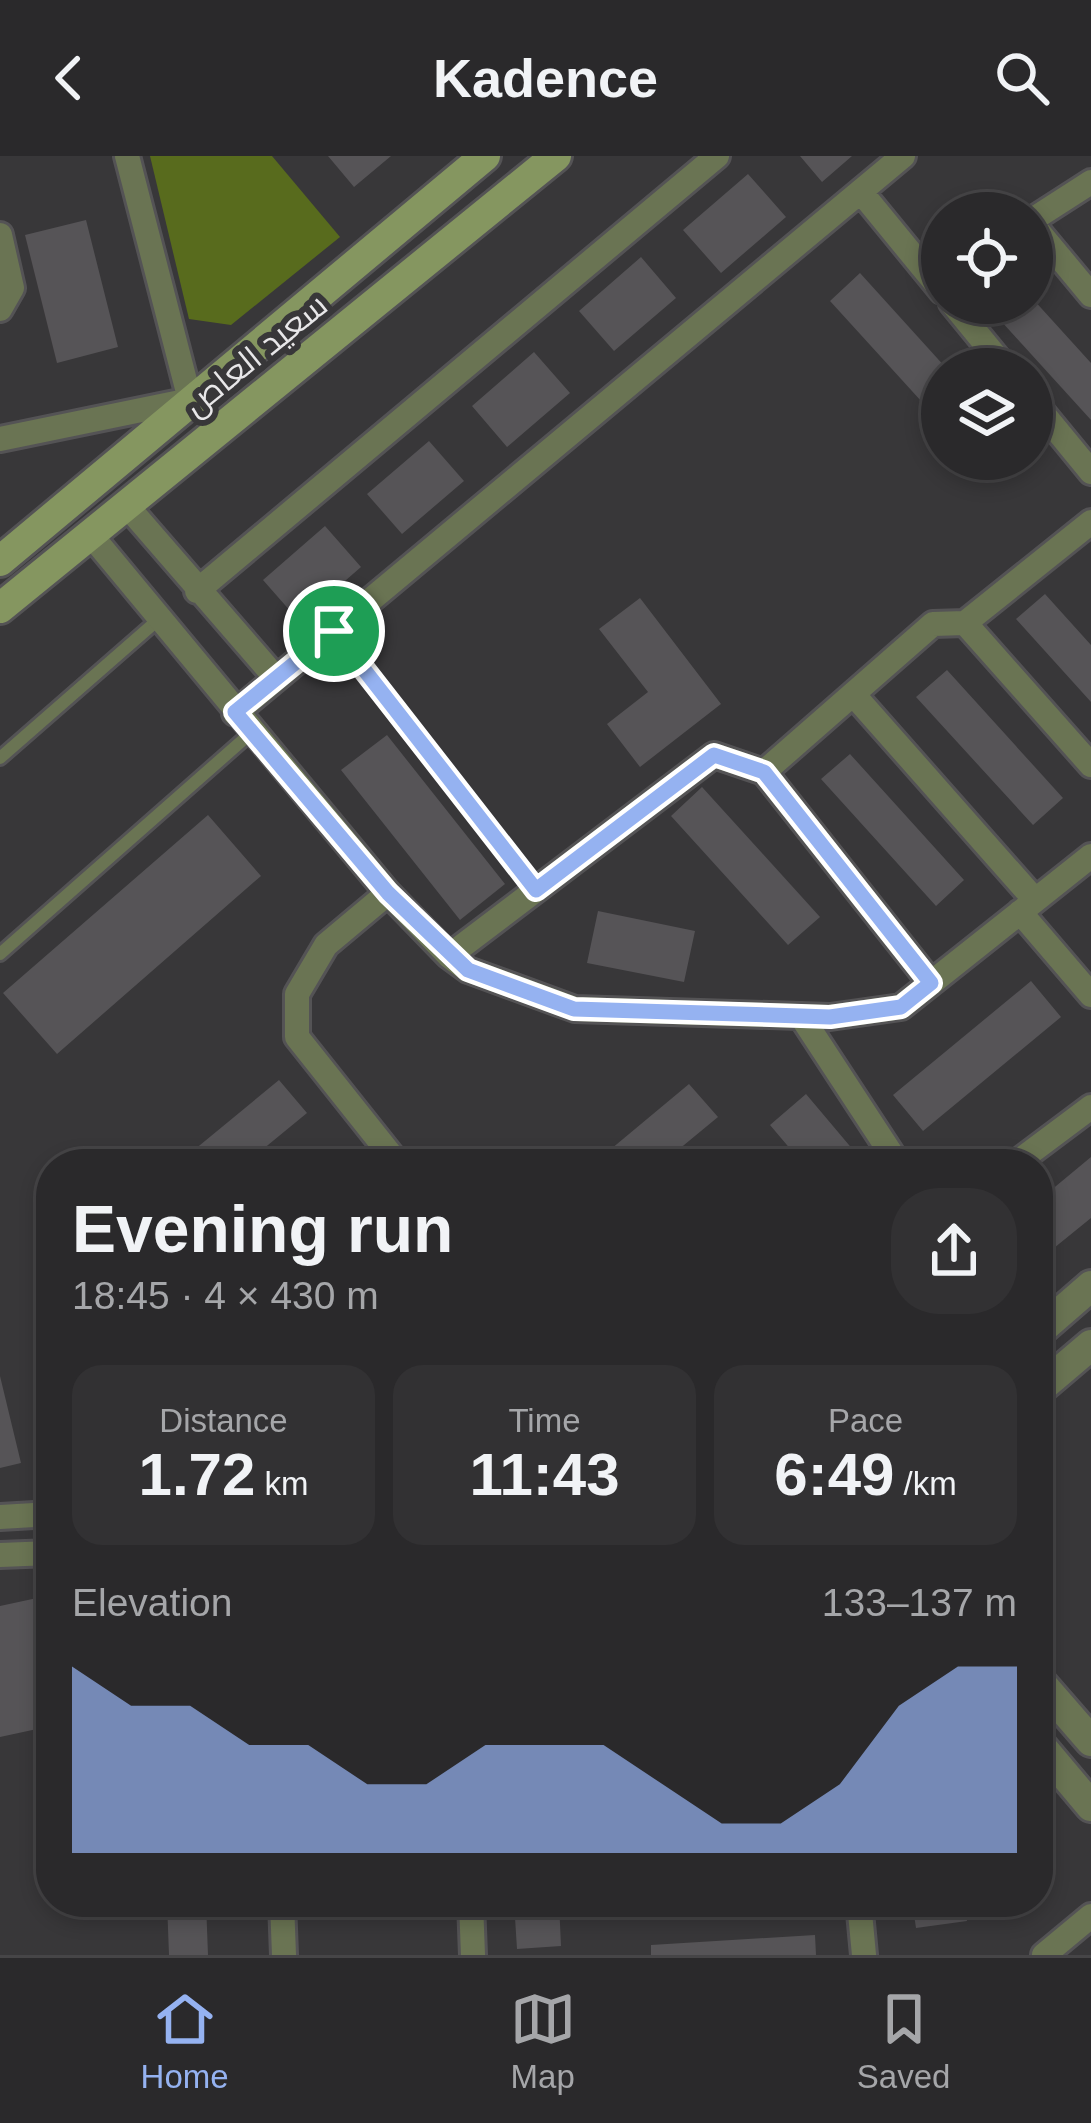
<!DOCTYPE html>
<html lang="en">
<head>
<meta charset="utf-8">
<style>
	:root { --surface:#2a292b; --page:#323133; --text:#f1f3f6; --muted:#a5a6a9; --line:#464547; --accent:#95b2f1 }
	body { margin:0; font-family:Helvetica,Cairo,sans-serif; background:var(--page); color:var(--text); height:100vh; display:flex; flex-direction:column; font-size:45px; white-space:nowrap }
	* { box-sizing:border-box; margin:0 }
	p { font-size:39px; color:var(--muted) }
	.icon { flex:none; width:66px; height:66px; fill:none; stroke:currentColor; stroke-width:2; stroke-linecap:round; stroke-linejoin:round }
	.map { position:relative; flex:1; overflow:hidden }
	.details { position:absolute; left:36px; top:993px; width:1017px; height:768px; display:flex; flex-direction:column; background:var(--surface); border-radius:48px; box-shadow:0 6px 18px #0003,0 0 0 3px var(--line) }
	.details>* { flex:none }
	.tools { position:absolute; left:921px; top:36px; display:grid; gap:24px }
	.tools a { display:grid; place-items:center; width:132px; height:132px; border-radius:50%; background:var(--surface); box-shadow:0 6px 18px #0003,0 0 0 3px var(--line); font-size:60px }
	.pin { position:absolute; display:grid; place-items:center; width:102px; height:102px; color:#fff; margin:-51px; border:6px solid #fff; border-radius:50%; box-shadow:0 3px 12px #0007 }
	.round { display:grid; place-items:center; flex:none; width:126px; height:126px; border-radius:48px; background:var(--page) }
	.headline { display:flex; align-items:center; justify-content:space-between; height:204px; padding:0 36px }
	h1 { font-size:66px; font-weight:800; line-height:90px }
	.metrics { display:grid; grid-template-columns:repeat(3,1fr); gap:18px; height:204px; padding:12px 36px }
	.metrics div { display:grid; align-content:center; border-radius:30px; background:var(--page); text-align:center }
	.metrics b { font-size:60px; font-weight:800 }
	.metrics small { font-size:33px; font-weight:400 }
	.metrics p { font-size:33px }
	.chart { height:336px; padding:24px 36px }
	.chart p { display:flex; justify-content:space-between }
	.chart svg { width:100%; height:216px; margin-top:12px; fill:var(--accent); opacity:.7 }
	header { display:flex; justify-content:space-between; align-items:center; height:156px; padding:0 36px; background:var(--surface); font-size:54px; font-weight:800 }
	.menu { display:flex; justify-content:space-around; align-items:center; height:168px; border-top:3px solid var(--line); background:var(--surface); font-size:33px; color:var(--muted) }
	.menu a { display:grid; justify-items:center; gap:6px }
	.menu .on { color:var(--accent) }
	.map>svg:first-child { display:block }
</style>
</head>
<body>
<header><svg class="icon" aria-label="back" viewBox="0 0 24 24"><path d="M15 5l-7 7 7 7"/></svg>Kadence<svg class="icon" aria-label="search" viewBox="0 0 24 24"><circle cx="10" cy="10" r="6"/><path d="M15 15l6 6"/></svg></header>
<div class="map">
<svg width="1091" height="1799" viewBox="0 0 1091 1799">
	<rect width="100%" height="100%" fill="#383739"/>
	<path fill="#586b1d" d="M150,0H272L340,81L231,169L189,163Z"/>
	<path fill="#565457" d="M328,0H391L354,31Z
		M800,0H852L822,26Z
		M748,18L786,61L721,117L683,74Z
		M86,64L118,191L57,207L25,79Z
		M641,101L676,142L614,195L579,155Z
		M860,117L947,213H942V268L830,145Z
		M1032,142L1091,207V264L991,154L999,147H1032Z
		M534,196L570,237L507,291L472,250Z
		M429,285L464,325L402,378L367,338Z
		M325,370L361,411L299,465L263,424Z
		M1045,438L1091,489V546L1016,463Z
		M640,442L721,548L640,611L607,568L648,536L599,473Z
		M947,514L1063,642L1033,669L916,541Z
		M387,579L505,728L460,764L341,614Z
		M850,598L964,724L936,750L821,623Z
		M702,631L820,761L788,789L671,660Z
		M208,659L261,720L57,898L3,837Z
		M598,755L695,775L684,826L587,807Z
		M1031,825L1061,861L923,975L893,939Z
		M279,924L307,957L245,1008H177Z
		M689,928L718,961L661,1008H593Z
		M806,938L865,1008H803L770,969Z
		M1091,1001V1062L1038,1105V1045Z
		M0,1220L21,1307L0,1312Z
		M51,1439V1570L0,1581V1450Z
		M167,1746H206L208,1799H169Z
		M362,1746H433L434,1754L362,1757Z
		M514,1746H559L561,1790L517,1793Z
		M912,1746H964L967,1765L916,1772Z
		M815,1779L816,1799H651V1789Z"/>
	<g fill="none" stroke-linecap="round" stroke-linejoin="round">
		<g stroke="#545355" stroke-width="18">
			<path id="service" d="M334,475L536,734
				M0,602L159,463
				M0,798L252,576"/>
		</g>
		<g stroke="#545355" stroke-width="30">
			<path id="minor" d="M861,36L942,135
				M1032,64L1091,26
				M1032,68L1091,139
				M0,79L12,132L0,153
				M952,147L1006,213
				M1032,244L1091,316
				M0,283L190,244L127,0
				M127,350L276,522
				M90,378L388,737L449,800L468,814L575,853L830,861L901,851L1091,700
				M197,435L717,0
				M965,467L1091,609
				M853,538L1035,744
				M235,557L903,0
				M764,616L931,827
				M388,737L326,789L297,838V881L398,1008
				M1020,756L1091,839
				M449,800L714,599L764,616L933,468L965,467L1091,366
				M801,860L898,1008
				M1015,1008L1091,951
				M0,1361L51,1358
				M0,1399L51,1397
				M282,1746L284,1799
				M471,1746L473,1799
				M859,1746L864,1799
				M1044,1799L1091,1760"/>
		</g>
		<g stroke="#545355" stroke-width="36">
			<path id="tertiary" d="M1038,1176L1091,1130
				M1038,1234L1091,1189
				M1038,1524L1091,1585
				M1038,1587L1091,1650"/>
		</g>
		<g stroke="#545355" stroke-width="36">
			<path id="secondary" d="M0,405L485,0
				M0,452L556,0"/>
		</g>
		<use href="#service" stroke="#6a7453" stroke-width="12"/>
		<use href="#minor" stroke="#6a7453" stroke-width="24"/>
		<use href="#tertiary" stroke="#6a7453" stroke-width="30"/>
		<use href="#secondary" stroke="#859660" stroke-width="30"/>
	</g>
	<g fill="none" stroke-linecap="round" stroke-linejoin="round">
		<g stroke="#fff" stroke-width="24">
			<path id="route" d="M334,475L536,734L714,599L764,616L931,827L901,851L830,861L801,860L574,853L468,814L388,737L235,556Z"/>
		</g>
		<use href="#route" stroke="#95b2f1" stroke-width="15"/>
	</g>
	<g text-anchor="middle" stroke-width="12" stroke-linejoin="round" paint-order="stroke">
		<g font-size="33" fill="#e8e7e9" stroke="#383739">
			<text transform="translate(255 198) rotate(-39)" y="12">سعيد العاص</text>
		</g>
	</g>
</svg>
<div class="tools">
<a><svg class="icon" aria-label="locate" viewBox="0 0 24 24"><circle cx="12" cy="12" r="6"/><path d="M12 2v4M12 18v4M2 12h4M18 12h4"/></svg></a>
<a><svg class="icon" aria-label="layers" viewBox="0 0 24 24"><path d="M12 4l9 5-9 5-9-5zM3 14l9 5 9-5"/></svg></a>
</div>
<div class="pin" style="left:334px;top:475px;background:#1e9e55"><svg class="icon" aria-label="arrive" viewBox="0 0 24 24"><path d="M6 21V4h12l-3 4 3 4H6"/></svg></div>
<section class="details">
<div class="headline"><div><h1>Evening run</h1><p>18:45 · 4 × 430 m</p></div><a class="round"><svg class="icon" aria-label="share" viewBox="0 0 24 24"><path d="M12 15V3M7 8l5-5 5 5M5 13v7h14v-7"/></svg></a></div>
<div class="metrics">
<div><p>Distance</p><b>1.72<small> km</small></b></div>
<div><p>Time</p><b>11:43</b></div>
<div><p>Pace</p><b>6:49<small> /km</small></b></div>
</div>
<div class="chart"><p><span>Elevation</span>133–137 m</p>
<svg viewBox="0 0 160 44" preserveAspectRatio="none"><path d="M0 44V6L10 14L20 14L30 22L40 22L50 30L60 30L70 22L80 22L90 22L100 30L110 38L120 38L130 30L140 14L150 6L160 6V44z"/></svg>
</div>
</section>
</div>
<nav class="menu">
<a class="on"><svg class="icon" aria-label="home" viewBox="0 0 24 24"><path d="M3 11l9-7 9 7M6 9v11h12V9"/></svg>Home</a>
<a><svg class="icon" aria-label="map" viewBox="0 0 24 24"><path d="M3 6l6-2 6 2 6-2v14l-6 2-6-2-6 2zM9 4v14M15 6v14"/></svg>Map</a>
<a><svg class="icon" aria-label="saved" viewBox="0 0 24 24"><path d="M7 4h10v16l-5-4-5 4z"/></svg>Saved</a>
</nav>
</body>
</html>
